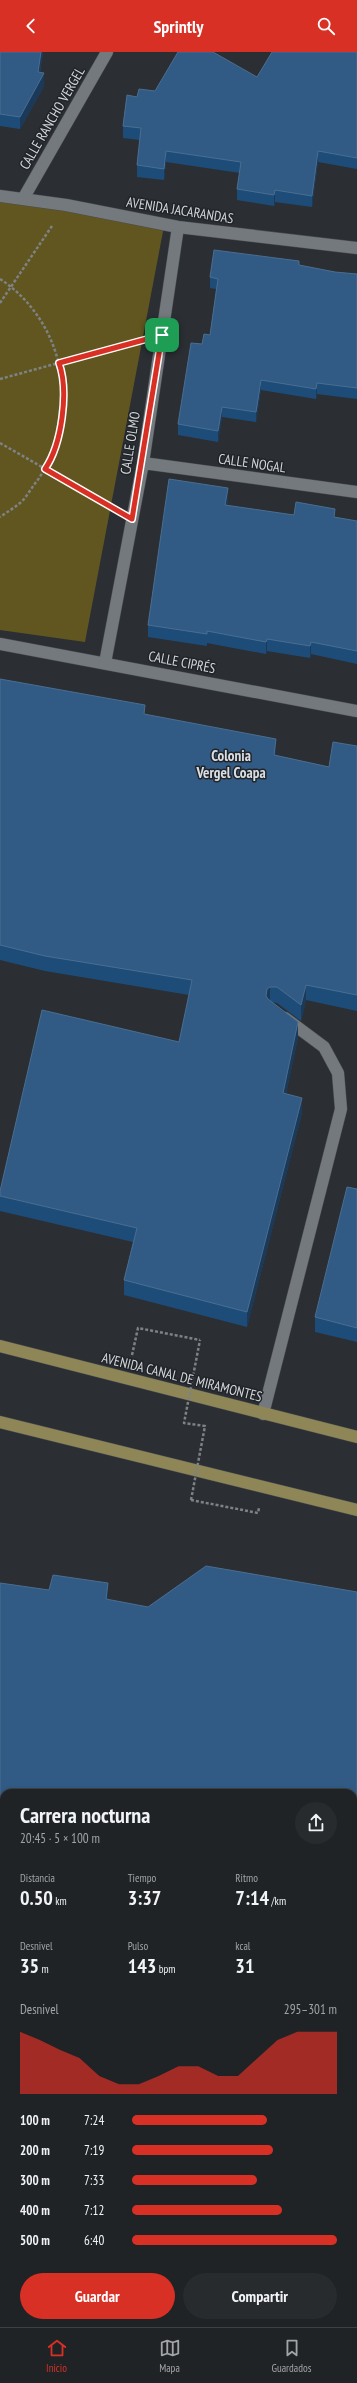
<!DOCTYPE html>
<html lang="es">
<head>
<meta charset="utf-8">
<style>
	:root { --surface:#202326; --page:#282b2e; --text:#f1f3f6; --muted:#a2a4a7; --line:#3d4043; --accent:#d93025 }
	body { margin:0; font-family:"PT Sans Narrow",sans-serif; background:var(--page); color:var(--text); height:100vh; display:flex; flex-direction:column; font-size:15px; white-space:nowrap }
	* { box-sizing:border-box; margin:0 }
	p { font-size:13px; color:var(--muted) }
	.icon { flex:none; width:22px; height:22px; fill:none; stroke:currentColor; stroke-width:2; stroke-linecap:round; stroke-linejoin:round }
	.map { position:relative; flex:1; overflow:hidden }
	.panel { position:absolute; left:0px; top:1737px; width:357px; height:538px; display:flex; flex-direction:column; background:var(--surface); border-radius:12px 12px 0 0; box-shadow:0 2px 6px #0003,0 0 0 1px var(--line) }
	.panel>* { flex:none }
	.pin { position:absolute; display:grid; place-items:center; width:34px; height:34px; color:#fff; margin:-17px; border-radius:8px; box-shadow:0 2px 6px #0006 }
	.round { display:grid; place-items:center; flex:none; width:42px; height:42px; border-radius:21px; background:var(--page) }
	.head { display:flex; align-items:center; justify-content:space-between; height:68px; padding:0 20px }
	h1 { font-size:22px; font-weight:700; line-height:30px }
	.metrics { display:grid; grid-template-columns:repeat(3,1fr); gap:6px; height:68px; padding:4px 20px }
	.metrics div { display:grid; align-content:center }
	.metrics b { font-size:20px; font-weight:700 }
	.metrics small { font-size:11px; font-weight:400 }
	.metrics p { font-size:11px }
	.chart { height:112px; padding:8px 20px }
	.chart p { display:flex; justify-content:space-between }
	.chart svg { width:100%; height:72px; margin-top:4px; fill:var(--accent); opacity:.7 }
	.primary-button { display:flex; gap:8px; margin-top:auto; padding:8px 20px }
	.primary-button a { flex:1; height:46px; border-radius:24px; background:var(--accent); color:#fff; font-size:16px; font-weight:700; line-height:46px; text-align:center }
	.primary-button a+a { background:var(--page); color:var(--text) }
	ul { padding:0 20px; list-style:none; font-size:13px }
	li { display:grid; grid-template-columns:64px 48px 1fr; align-items:center; height:30px }
	li i { height:10px; border-radius:5px; background:var(--accent) }
	header { display:flex; justify-content:space-between; align-items:center; height:52px; padding:0 20px; background:var(--accent); color:#fff; font-size:18px; font-weight:700 }
	.menu { display:flex; justify-content:space-around; align-items:center; height:56px; border-top:1px solid var(--line); background:var(--surface); font-size:11px; color:var(--muted) }
	.menu a { display:grid; justify-items:center; gap:2px }
	.menu .on { color:var(--accent) }
	.map>svg:first-child { display:block }
</style>
</head>
<body>
<header><svg class="icon" aria-label="back" viewBox="0 0 24 24"><path d="M15 5l-7 7 7 7"/></svg>Sprintly<svg class="icon" aria-label="search" viewBox="0 0 24 24"><circle cx="10" cy="10" r="6"/><path d="M15 15l6 6"/></svg></header>
<div class="map">
<svg width="357" height="2275" viewBox="0 0 357 2275">
	<rect width="100%" height="100%" fill="#2b2f33"/>
	<path fill="#625620" d="M0,148L164,174L85,590L0,578Z"/>
	<g fill="none" stroke-linecap="round" stroke-linejoin="round">
		<g stroke="#494c50" stroke-width="13">
			<path id="lane" d="M263,1362L341,1057L338,1021L324,995L285,966
				M353,2211L357,2209"/>
		</g>
		<g stroke="#494c50" stroke-width="13">
			<path id="street" d="M0,144L66,153L178,175L357,196
				M23,147L107,0
				M143,411L357,440
				M0,592L357,659
				M105,611L143,411L178,175"/>
		</g>
		<g stroke="#494c50" stroke-width="13">
			<path id="primary" d="M0,1294L357,1385
				M0,1370L357,1458"/>
		</g>
		<path stroke="#7e8285" stroke-width="2.5" stroke-dasharray="3 2" stroke-linecap="butt" d="M0,227C66,270 83,364 37,429C31,436 27,445 20,451C14,456 7,460 0,465
			M0,251L52,174
			M0,327L139,289
			M0,391L112,455
			M132,1303L138,1276L200,1288
			M191,1448L258,1461L259,1456
			M353,2127L357,2124
			M302,2275L305,2271"/>
		<use href="#lane" stroke="#74797e" stroke-width="12"/>
		<use href="#street" stroke="#74797e" stroke-width="12"/>
		<use href="#primary" stroke="#8e8656" stroke-width="12"/>
		<path stroke="#7e8285" stroke-width="2.5" stroke-dasharray="3 2" stroke-linecap="butt" d="M191,1448L205,1374L184,1371L200,1288"/>
	</g>
	<path fill="#1e4c79" d="M0,0H43L40,21L44,34L20,77L0,74Z
		M357,0V117L318,110L312,155L275,150L274,154L237,148V137L240,121L166,110L164,128L137,125V113L140,88L123,86V74L137,45L155,39L257,25Z
		M299,213L335,220L357,222V347L317,342L316,347L261,338L256,370L222,365L218,390L178,383V372L202,292L210,283L216,237L210,236V225Z
		M228,448L227,454L294,463L335,465L357,469V612L311,602L310,606L267,599L266,602L207,591V594L148,585V573Z
		M0,627L145,663L276,703L329,715L357,694V959L306,948L301,969L277,951L272,950L298,985L286,1042L302,1061L247,1275L124,1243V1228L133,1190L0,1159V1144L179,990L189,943L45,919L0,908Z
		M357,1137V1290L315,1280V1265Z"/>
	<path fill="#1b3a59" d="M41,0H43L38,31L44,21V34L20,77V65L38,20Z
		M166,99V110L164,128V117Z
		M318,99V110L312,155V144Z
		M275,138V150L274,154V143Z
		M261,328V338L256,370V360Z
		M317,331V342L316,347V337Z
		M222,355V365L218,390V379Z
		M228,436V448L225,466V453Z
		M267,587V599L266,602V590Z
		M311,590V602L310,606V594Z
		M276,687V702L274,718V703Z
		M306,933V948L301,969V953Z
		M270,935V950L266,944L267,937Z
		M298,970V985L283,1056V1041Z
		M302,1046V1061L247,1275V1260Z
		M108,1531V1547L106,1563V1547Z
		M357,2090V2106L353,2109V2093Z
		M270,2271H272V2275H268Z"/>
	<path fill="#315b84" stroke="#4a6e91" d="M0,0H41L38,20L44,21L20,65L0,62Z
		M178,0H213L257,25L272,0H357V106L318,99L312,144L275,138L274,143L237,137L241,110L166,99L164,117L137,113L141,76L123,74L127,43L137,45L139,37L155,39Z
		M214,198L299,209V213L335,220L357,222V336L317,331L316,337L261,328L256,360L222,355L218,379L178,372L191,291L202,292L204,282L210,283L218,227L210,225Z
		M169,427L228,436L225,453L294,463L296,450L335,457L334,465L357,469V599L311,590L310,594L267,587L266,590L207,579V582L148,573Z
		M0,627L145,653L144,662L276,687L274,703L329,715L333,690L357,694V943L306,933L301,953L277,935H270L267,937L266,944L268,947L298,970L283,1041L302,1046L247,1260L124,1228L137,1176L0,1144V1139L42,958L179,990L192,928L45,904L0,893Z
		M347,1135L357,1137V1276L315,1265Z
		M206,1514L357,1540V2090L353,2093V1741H4V2271H270L269,2274L268,2275H0V1531L49,1538L53,1523L108,1531L106,1547L148,1555Z"/>
	<g fill="none" stroke-linecap="round" stroke-linejoin="round">
		<g stroke="#fff" stroke-width="8">
			<path id="route" d="M162,283L132,467L45,417C62,392 69,339 59,311Z"/>
		</g>
		<use href="#route" stroke="#d93025" stroke-width="5"/>
	</g>
	<g text-anchor="middle" stroke-width="3" stroke-linejoin="round" paint-order="stroke">
		<g font-size="14" fill="#d3d6d9" stroke="#212529">
			<text transform="translate(52 66) rotate(-60)" y="5">CALLE RANCHO VERGEL</text>
			<text transform="translate(180 158) rotate(9)" y="5">AVENIDA JACARANDAS</text>
			<text transform="translate(130 391) rotate(-81)" y="5">CALLE OLMO</text>
			<text transform="translate(252 411) rotate(8)" y="5">CALLE NOGAL</text>
			<text transform="translate(182 610) rotate(11)" y="5">CALLE CIPRÉS</text>
			<text transform="translate(182 1325) rotate(14)" y="5">AVENIDA CANAL DE MIRAMONTES</text>
		</g>
		<g font-size="15" font-weight="bold" fill="#d9dee4" stroke="#212529">
			<text x="231" y="709">Colonia<tspan x="231" dy="17">Vergel Coapa</tspan></text>
		</g>
	</g>
</svg>
<div class="pin" style="left:162px;top:283px;background:#1e9e55"><svg class="icon" aria-label="arrive" viewBox="0 0 24 24"><path d="M6 21V4h12l-3 4 3 4H6"/></svg></div>
<section class="panel">
<div class="head"><div><h1>Carrera nocturna</h1><p>20:45 · 5 × 100 m</p></div><a class="round"><svg class="icon" aria-label="share" viewBox="0 0 24 24"><path d="M12 15V3M7 8l5-5 5 5M5 13v7h14v-7"/></svg></a></div>
<div class="metrics">
<div><p>Distancia</p><b>0.50<small> km</small></b></div>
<div><p>Tiempo</p><b>3:37</b></div>
<div><p>Ritmo</p><b>7:14<small> /km</small></b></div>
</div>
<div class="metrics">
<div><p>Desnivel</p><b>35<small> m</small></b></div>
<div><p>Pulso</p><b>143<small> bpm</small></b></div>
<div><p>kcal</p><b>31</b></div>
</div>
<div class="chart"><p><span>Desnivel</span>295–301 m</p>
<svg viewBox="0 0 160 44" preserveAspectRatio="none"><path d="M0 44V6L10 11L20 17L30 22L40 33L50 38L60 38L70 33L80 27L90 27L100 33L110 33L120 22L130 11L140 6L150 6L160 6V44z"/></svg>
</div>
<ul>
<li><b>100 m</b>7:24<i style="width:66%"></i></li>
<li><b>200 m</b>7:19<i style="width:69%"></i></li>
<li><b>300 m</b>7:33<i style="width:61%"></i></li>
<li><b>400 m</b>7:12<i style="width:73%"></i></li>
<li><b>500 m</b>6:40<i style="width:100%"></i></li>
</ul>
<div class="primary-button"><a>Guardar</a><a>Compartir</a></div>
</section>
</div>
<nav class="menu">
<a class="on"><svg class="icon" aria-label="home" viewBox="0 0 24 24"><path d="M3 11l9-7 9 7M6 9v11h12V9"/></svg>Inicio</a>
<a><svg class="icon" aria-label="map" viewBox="0 0 24 24"><path d="M3 6l6-2 6 2 6-2v14l-6 2-6-2-6 2zM9 4v14M15 6v14"/></svg>Mapa</a>
<a><svg class="icon" aria-label="saved" viewBox="0 0 24 24"><path d="M7 4h10v16l-5-4-5 4z"/></svg>Guardados</a>
</nav>
</body>
</html>
